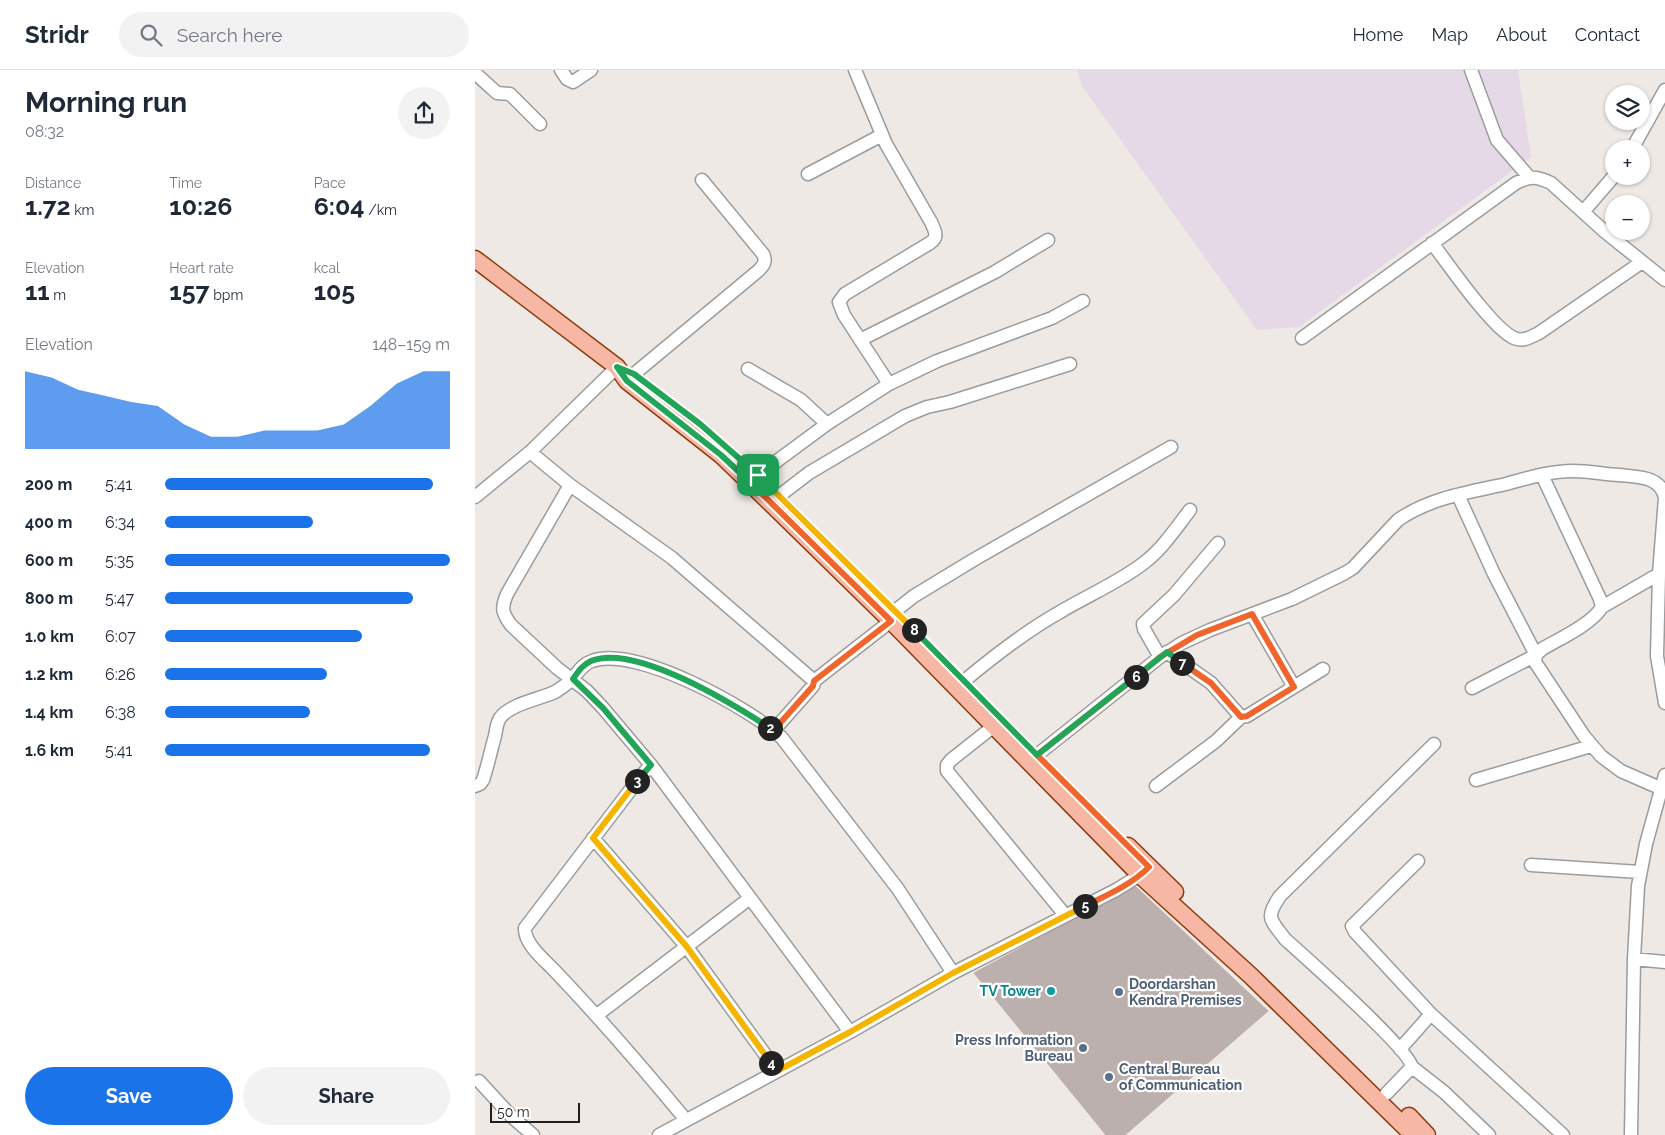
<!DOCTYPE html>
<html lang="en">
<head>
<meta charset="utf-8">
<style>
	:root { --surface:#fff; --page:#f2f2f3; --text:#1f2937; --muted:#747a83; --line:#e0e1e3; --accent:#1a73e8 }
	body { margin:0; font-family:Raleway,sans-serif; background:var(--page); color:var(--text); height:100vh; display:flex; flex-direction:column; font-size:19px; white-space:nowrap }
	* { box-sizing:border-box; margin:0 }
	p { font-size:16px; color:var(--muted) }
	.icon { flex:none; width:28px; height:28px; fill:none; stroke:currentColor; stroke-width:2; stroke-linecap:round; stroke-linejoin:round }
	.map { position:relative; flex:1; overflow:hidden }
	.side { display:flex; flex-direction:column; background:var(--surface); width:475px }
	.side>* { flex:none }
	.tools { position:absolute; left:1130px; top:15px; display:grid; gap:10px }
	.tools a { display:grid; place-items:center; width:45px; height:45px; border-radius:50%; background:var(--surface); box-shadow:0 1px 4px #0004; font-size:25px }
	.scale { position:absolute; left:15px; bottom:12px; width:90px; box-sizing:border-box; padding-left:5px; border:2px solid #1f1f1f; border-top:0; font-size:14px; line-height:18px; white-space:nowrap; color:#1f1f1f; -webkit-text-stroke:4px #fff; paint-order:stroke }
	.pin { position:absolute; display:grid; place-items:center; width:42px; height:42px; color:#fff; margin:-21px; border-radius:10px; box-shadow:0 2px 8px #0006 }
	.km { position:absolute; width:25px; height:25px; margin:-12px; border-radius:50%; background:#222; color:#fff; font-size:14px; line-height:25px; text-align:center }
	.round { display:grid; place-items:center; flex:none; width:52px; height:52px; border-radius:26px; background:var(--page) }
	.summary { display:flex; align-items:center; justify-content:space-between; height:85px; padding:0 25px }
	h1 { font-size:28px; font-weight:700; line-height:38px }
	.stats { display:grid; grid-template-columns:repeat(3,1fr); gap:8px; height:85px; padding:5px 25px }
	.stats div { display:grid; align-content:center }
	.stats b { font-size:25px; font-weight:700 }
	.stats small { font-size:14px; font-weight:400 }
	.stats p { font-size:14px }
	.chart { height:140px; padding:10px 25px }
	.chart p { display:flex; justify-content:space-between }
	.chart svg { width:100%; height:90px; margin-top:5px; fill:var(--accent); opacity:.7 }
	.primary-button { display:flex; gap:10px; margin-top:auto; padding:10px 25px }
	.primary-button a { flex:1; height:58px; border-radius:30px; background:var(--accent); color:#fff; font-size:20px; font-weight:700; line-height:58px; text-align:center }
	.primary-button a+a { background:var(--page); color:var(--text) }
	ul { padding:0 25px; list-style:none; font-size:16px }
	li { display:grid; grid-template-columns:80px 60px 1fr; align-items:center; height:38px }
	li i { height:12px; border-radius:6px; background:var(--accent) }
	header { display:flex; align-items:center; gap:30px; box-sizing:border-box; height:70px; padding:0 25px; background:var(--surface); border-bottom:1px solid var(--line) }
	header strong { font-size:24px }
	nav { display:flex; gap:28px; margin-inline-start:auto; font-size:18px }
	.search { width:350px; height:45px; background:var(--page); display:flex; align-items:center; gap:12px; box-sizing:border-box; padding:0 18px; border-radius:28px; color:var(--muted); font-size:19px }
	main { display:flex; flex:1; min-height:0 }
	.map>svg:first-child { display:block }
</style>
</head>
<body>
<header>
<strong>Stridr</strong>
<div class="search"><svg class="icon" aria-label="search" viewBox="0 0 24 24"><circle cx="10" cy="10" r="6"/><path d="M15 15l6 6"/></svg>Search here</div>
<nav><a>Home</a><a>Map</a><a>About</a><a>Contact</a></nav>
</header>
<main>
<section class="side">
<div class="summary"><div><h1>Morning run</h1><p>08:32</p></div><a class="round"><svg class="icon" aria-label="share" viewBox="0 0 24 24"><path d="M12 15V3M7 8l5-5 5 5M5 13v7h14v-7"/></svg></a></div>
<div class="stats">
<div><p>Distance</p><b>1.72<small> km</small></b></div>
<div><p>Time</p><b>10:26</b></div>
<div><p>Pace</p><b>6:04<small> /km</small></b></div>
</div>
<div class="stats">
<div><p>Elevation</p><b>11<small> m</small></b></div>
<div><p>Heart rate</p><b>157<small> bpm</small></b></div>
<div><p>kcal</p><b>105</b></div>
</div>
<div class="chart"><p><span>Elevation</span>148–159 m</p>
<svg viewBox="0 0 160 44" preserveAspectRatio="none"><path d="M0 44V6L10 9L20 15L30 18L40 21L50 23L60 32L70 38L80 38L90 35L100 35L110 35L120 32L130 23L140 12L150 6L160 6V44z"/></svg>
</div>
<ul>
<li><b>200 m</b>5:41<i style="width:94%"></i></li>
<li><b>400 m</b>6:34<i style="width:52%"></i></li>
<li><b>600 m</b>5:35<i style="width:100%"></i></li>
<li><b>800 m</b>5:47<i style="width:87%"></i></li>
<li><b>1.0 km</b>6:07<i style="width:69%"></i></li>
<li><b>1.2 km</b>6:26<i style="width:57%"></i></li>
<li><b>1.4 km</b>6:38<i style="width:51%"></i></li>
<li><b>1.6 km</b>5:41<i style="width:93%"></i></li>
</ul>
<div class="primary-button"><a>Save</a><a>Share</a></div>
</section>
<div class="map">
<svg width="1190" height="1065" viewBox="0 0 1190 1065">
	<rect width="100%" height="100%" fill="#efe9e5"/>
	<path fill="#e5d8e7" d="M602,0H1043L1056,87L824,257L782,260L607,16Z"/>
	<path fill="#bcb0af" stroke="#bfaca9" d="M660,816L793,941L650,1065H631L499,903Z
		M667,862L718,906L677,947L664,936L632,971L625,963L635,951L614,929L635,911L645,918L667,892L651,880Z
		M581,889L608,919L574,952L544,922Z
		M607,969L628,987L611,1004L591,987Z
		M628,987L654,1012L639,1026L613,1001Z"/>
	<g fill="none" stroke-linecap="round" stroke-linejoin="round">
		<g stroke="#9c9c9c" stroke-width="15">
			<path id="minor" d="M86,0L92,9L98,12L116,0
				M380,0L411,74L456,152C460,161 464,167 455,173L370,224L364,232L369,245L414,314
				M996,0L1022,70L1054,107
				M0,3L22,23L35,24L65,54
				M1157,79L1190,20
				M333,104L407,65
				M1108,142L1139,106
				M957,173C974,195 1017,258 1039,268C1048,272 1056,267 1064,263L1167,192
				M827,268L1041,113C1055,106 1061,106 1076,113L1129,161L1190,210
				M385,270L520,202L573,170
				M273,299L326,330L352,354
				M159,304L283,201C288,196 292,192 288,184L227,110
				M55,382L95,415L197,488L338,610L339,613L338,616L299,660
				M283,405L352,354L414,314L462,291L577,248L608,231
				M1067,405L1125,529L1127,537C1117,554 1084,569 1067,579L1061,585L1060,592L1109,666L1126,686L1146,701L1185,718
				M95,415L32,524C26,538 27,543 36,555L82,598L112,621L128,638L176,695L375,962
				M983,425L1019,504L1061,585L997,618
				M304,426L334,403L430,346L452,337L475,332L595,294
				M0,427L55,382L142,297
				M1127,537L1184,504
				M420,541L439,526L500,489L696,377
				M777,544L819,617
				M692,582L736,613L766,647L772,646L848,599
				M685,587L669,559L668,554L699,525L743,473
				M339,611L416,551
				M489,611C519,586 551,561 585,542C613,525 645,512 670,492C688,478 701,458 715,440
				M519,656L476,690L472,695V701L590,845
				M562,685L685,587L707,573L735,560L817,529L870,503L878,498L923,450C954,428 995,422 1031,414C1053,408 1075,401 1098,401C1113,401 1129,404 1144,405C1163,407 1186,406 1190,428L1184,504L1182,586L1190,633
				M176,695L166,706L50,858C49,873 68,889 77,898C124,947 168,998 211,1050
				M1001,710L1116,676
				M0,716L5,714L8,710C13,695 16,680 20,666C21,660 22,652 25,648C35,634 65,629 80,622C86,618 93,614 98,608C104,601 108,594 117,591C160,575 275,638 307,668L423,819L478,903
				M681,716L741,671L766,647
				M118,768L212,877L302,1001
				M1056,795L1165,802
				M1159,889L1190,892
				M956,944L1088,1065
				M122,945L275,828
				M925,979L956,944L880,862L877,856L943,791
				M937,997L969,1022L1014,1065
				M4,1011L37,1047L58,1065
				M911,1024L937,997C935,980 830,887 810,869C795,849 790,848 805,826L959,674
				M184,1065L375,962L478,903L641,820L665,805L671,800
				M1156,1065L1159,889L1163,816L1171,774L1190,705"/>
		</g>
		<g stroke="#8f390a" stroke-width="19">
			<path id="major" d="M0,189L142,297L152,311L246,385L274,412L416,551L665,805L776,906L938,1065
				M653,776L700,822
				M934,1046L952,1065"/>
		</g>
		<use href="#minor" stroke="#fff" stroke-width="12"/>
		<use href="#major" stroke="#f6b8a4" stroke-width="16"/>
	</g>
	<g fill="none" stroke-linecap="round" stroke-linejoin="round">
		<g stroke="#fff" stroke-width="10">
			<path id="split-1" d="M279,416L246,385L152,311L142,297L159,304L225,354L283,405"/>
		</g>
		<g stroke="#fff" stroke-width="10">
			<path id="split-2" d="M279,416L416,551L339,611L338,616L299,660L295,658"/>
		</g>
		<g stroke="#fff" stroke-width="10">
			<path id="split-3" d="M162,711L176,695L128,638L98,609C103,602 107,595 116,591C160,573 258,634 295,658"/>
		</g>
		<g stroke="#fff" stroke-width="10">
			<path id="split-4" d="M162,711L118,768L212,877L296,993"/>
		</g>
		<g stroke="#fff" stroke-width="10">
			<path id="split-5" d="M296,993L302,1001L375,962L478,903L610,836"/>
		</g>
		<g stroke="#fff" stroke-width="10">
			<path id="split-6" d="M610,836C632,825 656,815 674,797L562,685L661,607"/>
		</g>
		<g stroke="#fff" stroke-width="10">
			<path id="split-7" d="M661,607L685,587L722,565L777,544L819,617L772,646L766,647L736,613L707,593"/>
		</g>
		<g stroke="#fff" stroke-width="10">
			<path id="split-8" d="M439,560L562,685L692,582L707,593"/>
		</g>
		<g stroke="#fff" stroke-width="10">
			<path id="split-9" d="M283,405L439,560"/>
		</g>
		<use href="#split-1" stroke="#22a559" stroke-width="6"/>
		<use href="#split-2" stroke="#f0652b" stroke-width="6"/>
		<use href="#split-3" stroke="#22a559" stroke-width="6"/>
		<use href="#split-4" stroke="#f5b400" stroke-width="6"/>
		<use href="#split-5" stroke="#f5b400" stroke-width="6"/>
		<use href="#split-6" stroke="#f0652b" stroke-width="6"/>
		<use href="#split-7" stroke="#f0652b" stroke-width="6"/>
		<use href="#split-8" stroke="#22a559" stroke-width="6"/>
		<use href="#split-9" stroke="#f5b400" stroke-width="6"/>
	</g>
	<circle fill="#0f9aa8" stroke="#fff" stroke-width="2" cx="576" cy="921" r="5"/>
	<g fill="#5c6f8a" stroke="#fff" stroke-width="2">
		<circle cx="644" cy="922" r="5"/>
		<circle cx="608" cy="978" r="5"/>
		<circle cx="634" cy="1007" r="5"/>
	</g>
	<g text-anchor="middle" stroke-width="4.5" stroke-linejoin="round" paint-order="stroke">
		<g font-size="14" font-weight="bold" fill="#4e5e75" stroke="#fff" text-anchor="start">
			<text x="654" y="919">Doordarshan<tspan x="654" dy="16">Kendra Premises</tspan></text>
			<text x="598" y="975" text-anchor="end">Press Information<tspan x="598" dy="16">Bureau</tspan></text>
			<text x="644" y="1004">Central Bureau<tspan x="644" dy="16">of Communication</tspan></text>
		</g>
		<g font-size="14" font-weight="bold" fill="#0d838f" stroke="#fff" text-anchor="end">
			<text x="566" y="926">TV Tower</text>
		</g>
	</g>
</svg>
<div class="tools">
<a><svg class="icon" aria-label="layers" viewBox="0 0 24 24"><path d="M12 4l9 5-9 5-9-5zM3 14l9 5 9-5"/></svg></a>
<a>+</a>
<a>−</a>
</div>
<div class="scale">50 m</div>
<div class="pin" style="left:283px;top:405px;background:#1e9e55"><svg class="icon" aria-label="arrive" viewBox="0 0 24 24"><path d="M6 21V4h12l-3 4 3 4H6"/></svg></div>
<b class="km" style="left:295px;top:658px">2</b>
<b class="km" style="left:162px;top:711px">3</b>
<b class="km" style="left:296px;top:993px">4</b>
<b class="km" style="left:610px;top:836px">5</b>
<b class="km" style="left:661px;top:607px">6</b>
<b class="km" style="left:707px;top:593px">7</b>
<b class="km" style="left:439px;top:560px">8</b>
</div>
</main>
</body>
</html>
